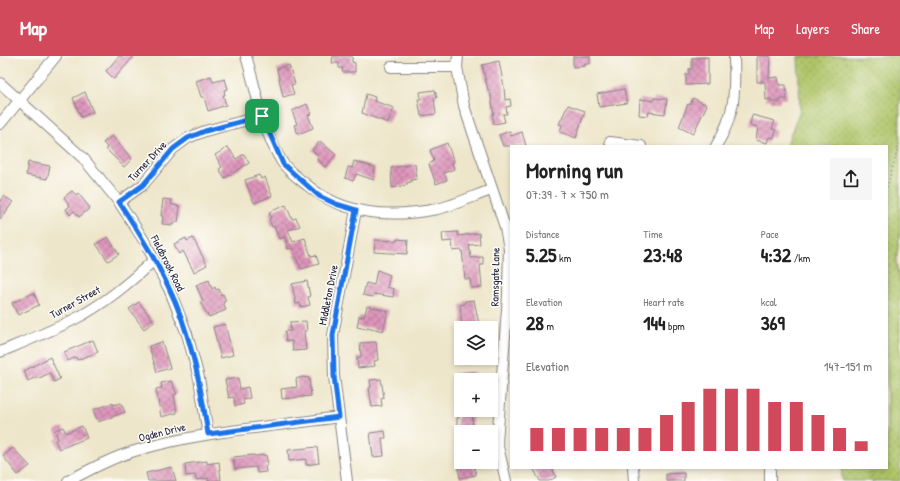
<!DOCTYPE html>
<html lang="en">
<head>
<meta charset="utf-8">
<style>
	:root { --surface:#fff; --page:#f6f6f6; --text:#222; --muted:#767676; --accent:#d1495b }
	body { margin:0; font-family:"Patrick Hand",sans-serif; background:var(--page); color:var(--text); height:100vh; display:flex; flex-direction:column; font-size:15px; white-space:nowrap }
	* { box-sizing:border-box; margin:0 }
	p { font-size:13px; color:var(--muted) }
	.icon { flex:none; width:22px; height:22px; fill:none; stroke:currentColor; stroke-width:2; stroke-linecap:round; stroke-linejoin:round }
	.map { position:relative; flex:1; overflow:hidden }
	.drawer { position:absolute; left:510px; top:89px; width:378px; height:324px; display:flex; flex-direction:column; background:var(--surface); border-radius:0px; box-shadow:0 2px 6px #0003 }
	.drawer>* { flex:none }
	.tools { position:absolute; left:454px; top:265px; display:grid; gap:8px }
	.tools a { display:grid; place-items:center; width:44px; height:44px; border-radius:0px; background:var(--surface); box-shadow:0 2px 6px #0003; font-size:20px }
	.pin { position:absolute; display:grid; place-items:center; width:34px; height:34px; color:#fff; margin:-17px; border-radius:8px; box-shadow:0 2px 6px #0006 }
	.round { display:grid; place-items:center; flex:none; width:42px; height:42px; border-radius:0px; background:var(--page) }
	.headline { display:flex; align-items:center; justify-content:space-between; height:68px; padding:0 16px }
	h1 { font-size:22px; font-weight:700; line-height:30px }
	.stats { display:grid; grid-template-columns:repeat(3,1fr); gap:6px; height:68px; padding:4px 16px }
	.stats div { display:grid; align-content:center }
	.stats b { font-size:20px; font-weight:700 }
	.stats small { font-size:11px; font-weight:400 }
	.stats p { font-size:11px }
	.chart { height:112px; padding:8px 16px }
	.chart p { display:flex; justify-content:space-between }
	.chart svg { width:100%; height:72px; margin-top:4px; stroke:var(--accent); stroke-width:6 }
	header { display:flex; align-items:center; gap:24px; box-sizing:border-box; height:56px; padding:0 20px; background:var(--accent); color:#fff }
	header strong { font-size:19px }
	nav { display:flex; gap:22px; margin-inline-start:auto; font-size:14px }
	.map>svg:first-child { display:block }
</style>
</head>
<body>
<header>
<strong>Map</strong>
<nav><a>Map</a><a>Layers</a><a>Share</a></nav>
</header>
<div class="map">
<svg width="900" height="425" viewBox="0 0 900 425">
	<defs>
		<pattern id="grass-dots" width="8" height="8" patternUnits="userSpaceOnUse"><rect width="8" height="8" fill="#aec468"/><path d="M2 2h.1M6 6h.1" fill="none" stroke="#95a85b" stroke-width="1.8" stroke-linecap="round"/></pattern>
		<pattern id="building-cross-hatch" width="8" height="8" patternUnits="userSpaceOnUse"><rect width="8" height="8" fill="#de95bb"/><path d="M0 0l8 8M0 8l8-8" fill="none" stroke="#b47999"/></pattern>
	</defs>
	<rect width="100%" height="100%" fill="#fdfcf7"/>
	<filter id="ink" filterUnits="userSpaceOnUse"><feTurbulence type="fractalNoise" baseFrequency=".025" numOctaves="2"/><feDisplacementMap in="SourceGraphic" scale="8" xChannelSelector="R" yChannelSelector="G"/><feConvolveMatrix kernelMatrix="1 2 1 2 8 2 1 2 1" color-interpolation-filters="sRGB"/></filter>
	<filter id="wash" filterUnits="userSpaceOnUse"><feTurbulence type="fractalNoise" baseFrequency=".012" numOctaves="4" result="noise"/><feDisplacementMap in="SourceGraphic" scale="16" xChannelSelector="R" yChannelSelector="G"/><feGaussianBlur stdDeviation="0.9" result="paint"/><feColorMatrix in="noise" values="0 0 0 0 0 0 0 0 0 0 0 0 0 0 0 0 0 1.4 0 .05"/><feComposite in="paint" operator="in"/></filter>
	<g filter="url(#wash)">
		<rect width="100%" height="100%" fill="#eee6ca"/>
		<path fill="url(#grass-dots)" stroke="#687352" d="M798,0H900V179L896,205L900,229V425H842V412H887V90H786L800,54Z"/>
		<g id="blocks">
			<path fill="url(#building-cross-hatch)" d="M119,0H134L114,23L106,15Z
				M333,0H352V6L355,7V16H342L343,12H339V7H332Z
				M573,0H590V8H585V10L573,11Z
				M757,0H770L769,22L778,21L779,29H786L787,43H780V46H771V43L766,44L765,26H757Z
				M708,1V28L686,29V18H689V13H692V2Z
				M499,5L504,31L505,44L510,43L511,50L506,51L507,58H503L505,66L494,68L492,58H494L490,34H488L482,9Z
				M289,9L295,28L291,29L294,38L283,41L277,13Z
				M211,20L213,26L225,23L228,33L224,34L225,39H223L226,49L208,55L204,41H201L196,25Z
				M624,33L627,47L599,51L597,38Z
				M435,34L437,42H434L436,58L421,60L418,43H421L420,36Z
				M85,36L93,56L81,61L73,42Z
				M366,38L375,41L374,45L394,52L388,67L362,57Z
				M654,42L667,43L665,58L649,56L648,60L639,59L640,43L654,45Z
				M693,42L707,49L693,78L679,71L688,48L690,49Z
				M307,48L311,58L308,59L313,72L298,78L294,69L297,68L292,55Z
				M568,49L585,55L576,82L560,76L562,69L559,68Z
				M752,59L775,65L772,73L776,74L774,82L769,81L767,87L756,84L758,71L750,69Z
				M510,75L511,80L522,76L526,90H503L499,79Z
				M112,80L132,103L124,111L106,93L107,91L103,87Z
				M320,85L336,99L325,111L317,103L319,101L312,94Z
				M447,87L454,106L452,107L454,113L444,117L447,124L436,128L429,108L434,105L430,94Z
				M228,91L236,103L244,98L249,107L225,122L219,113L222,111L215,99Z
				M354,105L375,111L374,124L356,118L353,125L345,122L348,111L352,112Z
				M28,106L50,110L47,123L26,119Z
				M415,108L417,123L411,124V126L406,127L407,129L392,132L391,112Z
				M259,119L261,123L265,121L272,140L254,147L245,124Z
				M72,135L76,139L78,137L90,152L79,161L74,155L70,159L66,153L70,150L64,141Z
				M4,140L13,146L0,164V145Z
				M163,143L172,144L171,148L180,151L178,166H173V169L162,168L163,160H161Z
				M286,149L292,163L296,162L300,170L288,174L293,186L305,182L311,200L316,199L319,208L301,213L292,192L288,193L285,181L279,183L274,170L272,171L269,163L271,162L269,156Z
				M458,176V180L479,177L480,188L469,189L471,202L483,201V209H480L482,231L471,232L470,223H465L462,194L453,195L452,185L443,186L442,177Z
				M108,181L119,198L108,205L96,188Z
				M186,182L187,185L193,182L207,209L194,216L183,195L179,198L174,188Z
				M397,183L408,184L407,198L374,196L375,184L397,185Z
				M377,214L390,219L387,231L394,233L393,241L374,238L373,241L363,239L366,227L374,229Z
				M209,224L212,233L215,231L216,234L219,233L221,239L223,238L226,245L223,246L226,254L209,261L200,246L203,245L196,229Z
				M307,225L310,240L308,241L310,249L301,251L300,247L296,248L292,228Z
				M34,237L39,249L18,259L12,247Z
				M474,244L479,268L462,270L460,249L465,248V245Z
				M139,246L154,266L144,273L129,253Z
				M367,250L388,255L383,275L367,271V273L357,271L359,260L364,261Z
				M306,265L307,275H304L306,294L293,295L292,285H286L285,275H291L290,266Z
				M225,268L233,299L221,302L213,271Z
				M93,284L98,296L77,304L76,301L68,305L64,296Z
				M162,286L170,312L157,316L149,290Z
				M376,286L378,304L374,305L375,310L358,312L357,301H361L360,287Z
				M50,301L60,323L54,326L50,317L37,323L36,321L28,325L24,315Z
				M475,316V324H458V317Z
				M302,321L309,322L311,340L282,343L281,333L297,331L296,323Z
				M238,322L240,333L248,331L250,342L243,344L244,348L235,350L234,341L229,342L225,324Z
				M381,323L384,342L381,343L382,350L372,351L369,332L371,331L370,324Z
				M171,325L177,338L174,339L177,357L161,361L156,333L162,332L161,327Z
				M113,347V349L121,347L125,356L98,366L93,354Z
				M473,354L472,375L457,376V362H459V355Z
				M82,370L87,382L59,393L55,384L58,383L55,374L63,371L66,377Z
				M385,375L386,382H382L384,400L373,401L370,377Z
				M317,391L319,407L306,409V403L289,405L288,394Z
				M13,392L30,410L18,419L3,400Z
				M254,399L255,400L266,399L268,409L265,410L266,416L257,417L256,411L235,413L233,401Z
				M207,405V408L219,406L221,424L208,425V422L196,424L195,419L186,420L185,408Z
				M457,406H473L476,419L460,422Z
				M172,411L176,425H148L146,417Z
				M533,412H552L556,421L549,425H540Z
				M684,417V425H666V418Z"/>
		</g>
	</g>
	<g filter="url(#ink)">
		<use href="#blocks" fill-opacity="0" stroke="#888482" stroke-width="1"/>
		<g fill="none" stroke-linecap="round" stroke-linejoin="round">
			<g stroke="#888482" stroke-width="12">
				<path id="minor" d="M246,0C257,36 262,74 282,106C288,115 299,123 307,129C343,159 391,162 437,153C455,149 474,140 491,134
					M458,0L457,11L464,50L505,171L509,193L508,240L497,386L506,425
					M391,11H457
					M0,27L83,102L119,146L145,186L170,235L187,278L199,322L208,378
					M0,68L56,0
					M610,86L641,90
					M716,90C736,57 735,38 734,0
					M119,146L143,129L173,93L188,82L205,75L262,60
					M0,296C24,286 49,276 73,264C103,249 129,227 154,204
					M633,412L634,425
					M770,412V425
					M68,425C91,413 113,401 138,394C203,375 271,371 339,361
					M347,425L334,320L333,279L356,154"/>
			</g>
			<path stroke="#888482" stroke-width="1.5" stroke-dasharray="1 3" stroke-linecap="butt" d="M836,89V90
				M887,131L900,85
				M870,412L874,425"/>
			<use href="#minor" stroke="#fff" stroke-width="10"/>
		</g>
	</g>
	<g fill="none" stroke-linecap="round" stroke-linejoin="round" filter="url(#ink)">
		<g stroke="#fff" stroke-width="8">
			<path id="route" d="M262,60L283,108L319,140L336,148L356,154L333,279L334,320L339,361L208,378C203,344 197,311 187,279C173,231 146,187 119,146L143,129L173,93L188,82L205,75Z"/>
		</g>
		<use href="#route" stroke="#1a73e8" stroke-width="5"/>
	</g>
	<g text-anchor="middle" stroke-width="3" stroke-linejoin="round" paint-order="stroke">
		<g font-size="11" fill="#22223b" stroke="#fdfcf7">
			<text transform="translate(147 105) rotate(-47)" y="4">Turner Drive</text>
			<text transform="translate(168 207) rotate(63)" y="4">Fieldbrook Road</text>
			<text transform="translate(495 221) rotate(-89)" y="4">Ramsgate Lane</text>
			<text transform="translate(328 239) rotate(-79)" y="4">Middleton Drive</text>
			<text transform="translate(75 246) rotate(-29)" y="4">Turner Street</text>
			<text transform="translate(162 376) rotate(-14)" y="4">Ogden Drive</text>
		</g>
	</g>
</svg>
<div class="tools">
<a><svg class="icon" aria-label="layers" viewBox="0 0 24 24"><path d="M12 4l9 5-9 5-9-5zM3 14l9 5 9-5"/></svg></a>
<a>+</a>
<a>−</a>
</div>
<div class="pin" style="left:262px;top:60px;background:#1e9e55"><svg class="icon" aria-label="arrive" viewBox="0 0 24 24"><path d="M6 21V4h12l-3 4 3 4H6"/></svg></div>
<section class="drawer">
<div class="headline"><div><h1>Morning run</h1><p>07:39 · 7 × 750 m</p></div><a class="round"><svg class="icon" aria-label="share" viewBox="0 0 24 24"><path d="M12 15V3M7 8l5-5 5 5M5 13v7h14v-7"/></svg></a></div>
<div class="stats">
<div><p>Distance</p><b>5.25<small> km</small></b></div>
<div><p>Time</p><b>23:48</b></div>
<div><p>Pace</p><b>4:32<small> /km</small></b></div>
</div>
<div class="stats">
<div><p>Elevation</p><b>28<small> m</small></b></div>
<div><p>Heart rate</p><b>144<small> bpm</small></b></div>
<div><p>kcal</p><b>369</b></div>
</div>
<div class="chart"><p><span>Elevation</span>147–151 m</p>
<svg viewBox="0 0 160 44" preserveAspectRatio="none"><path d="M5 44V30M15 44V30M25 44V30M35 44V30M45 44V30M55 44V30M65 44V22M75 44V14M85 44V6M95 44V6M105 44V6M115 44V14M125 44V14M135 44V22M145 44V30M155 44V38"/></svg>
</div>
</section>
</div>
</body>
</html>
